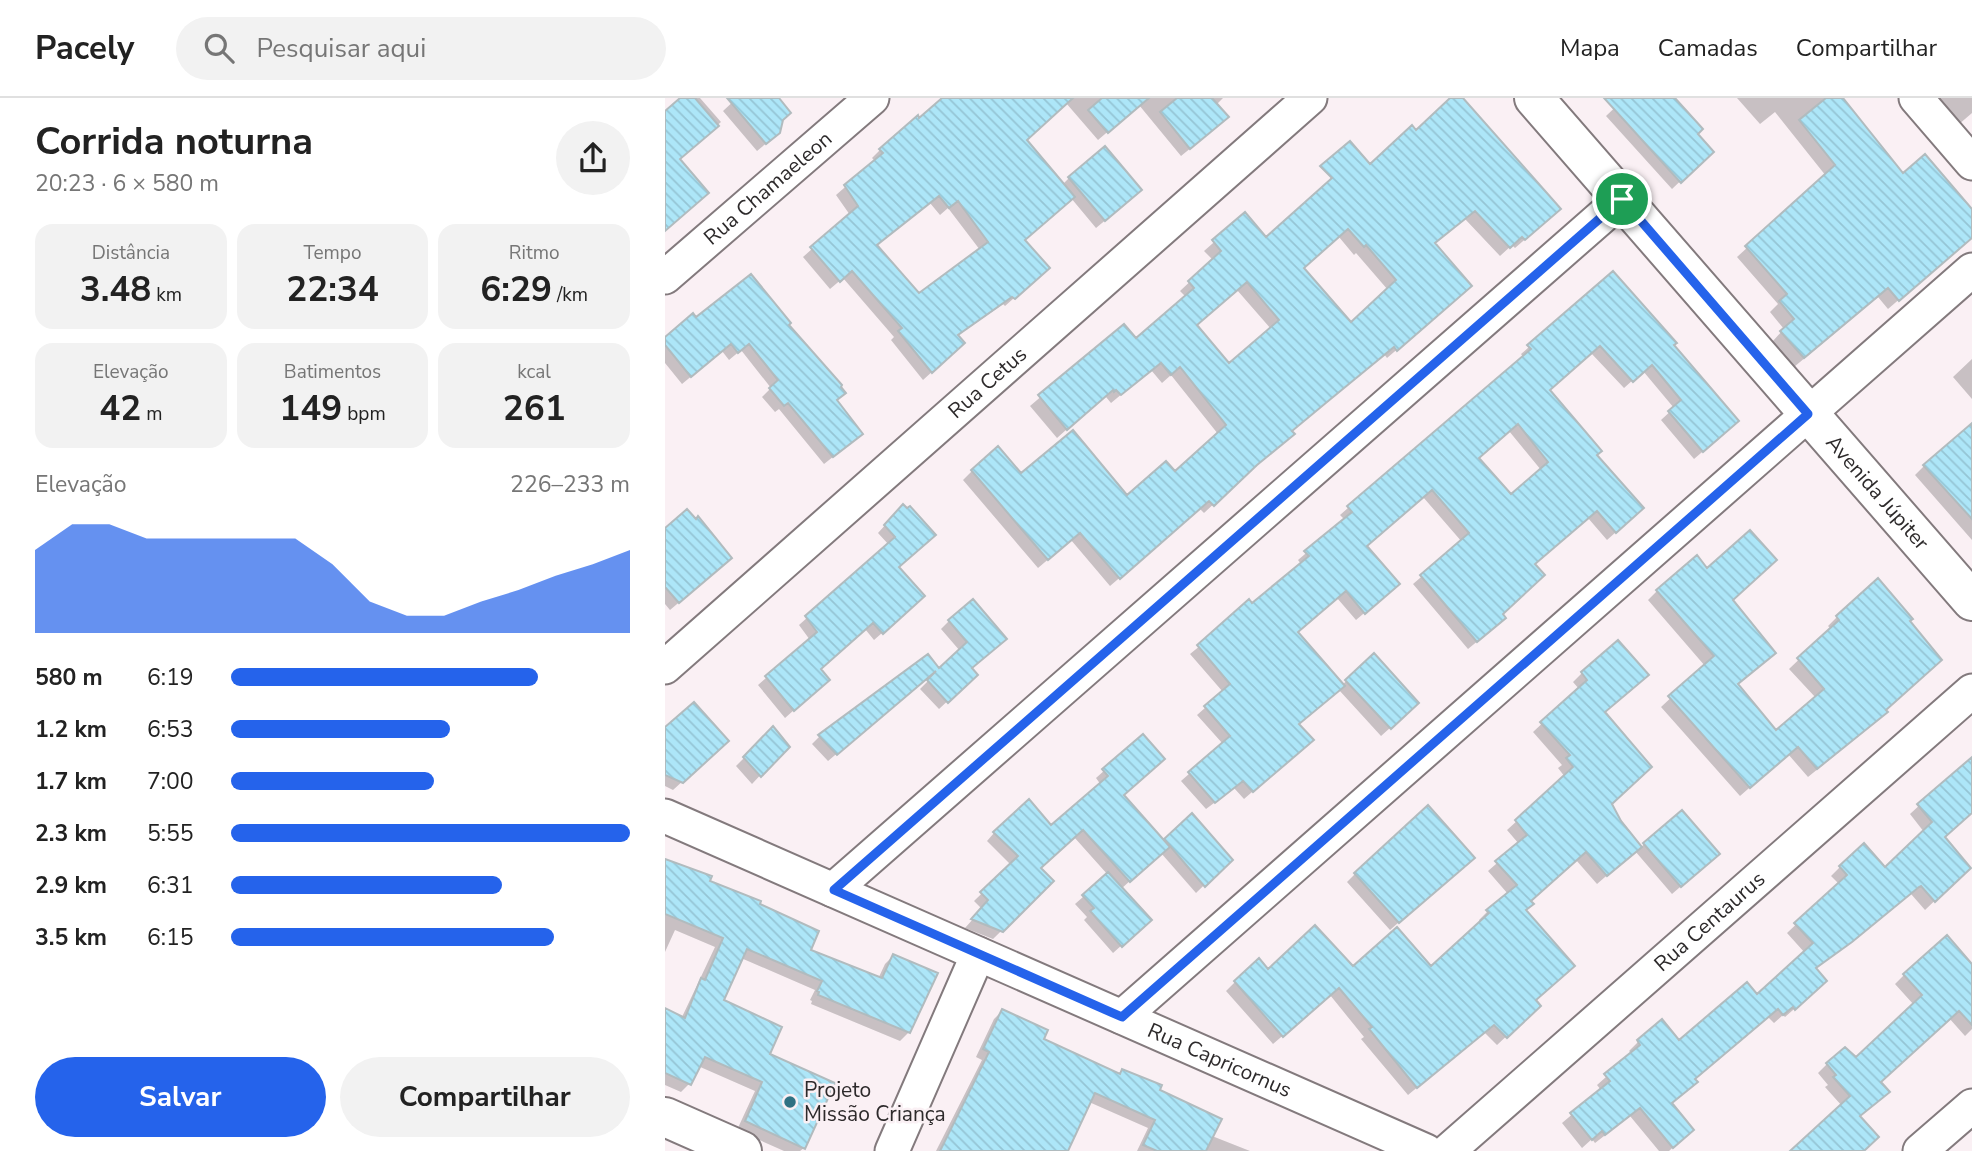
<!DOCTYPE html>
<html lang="pt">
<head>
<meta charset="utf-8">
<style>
	:root { --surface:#fff; --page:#f2f2f2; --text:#222; --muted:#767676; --line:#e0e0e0; --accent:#2563eb }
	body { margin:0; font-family:"Nunito Sans",sans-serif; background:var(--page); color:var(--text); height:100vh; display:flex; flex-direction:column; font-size:26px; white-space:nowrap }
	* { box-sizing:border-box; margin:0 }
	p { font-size:23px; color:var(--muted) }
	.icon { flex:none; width:38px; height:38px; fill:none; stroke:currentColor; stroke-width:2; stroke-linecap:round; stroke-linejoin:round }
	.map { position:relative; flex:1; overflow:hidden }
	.side { display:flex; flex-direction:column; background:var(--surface); width:665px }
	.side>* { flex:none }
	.pin { position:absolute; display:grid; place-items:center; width:60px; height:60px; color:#fff; margin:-30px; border:4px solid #fff; border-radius:50%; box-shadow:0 2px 7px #0007 }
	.round { display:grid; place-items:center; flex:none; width:74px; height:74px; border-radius:37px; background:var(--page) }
	.headline { display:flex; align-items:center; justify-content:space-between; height:119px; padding:0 35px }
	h1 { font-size:38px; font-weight:700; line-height:52px }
	.stats { display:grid; grid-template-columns:repeat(3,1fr); gap:10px; height:119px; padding:7px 35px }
	.stats div { display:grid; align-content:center; border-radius:18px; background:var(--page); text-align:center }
	.stats b { font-size:35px; font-weight:700 }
	.stats small { font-size:19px; font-weight:400 }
	.stats p { font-size:19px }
	.chart { height:196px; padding:14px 35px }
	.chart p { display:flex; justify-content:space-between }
	.chart svg { width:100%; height:126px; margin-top:7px; fill:var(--accent); opacity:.7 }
	.action { display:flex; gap:14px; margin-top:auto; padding:14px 35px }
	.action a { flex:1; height:80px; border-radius:42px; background:var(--accent); color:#fff; font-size:28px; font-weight:700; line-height:80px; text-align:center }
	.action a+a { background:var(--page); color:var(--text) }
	ul { padding:0 35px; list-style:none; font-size:23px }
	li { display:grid; grid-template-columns:112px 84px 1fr; align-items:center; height:52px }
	li i { height:18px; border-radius:9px; background:var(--accent) }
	header { display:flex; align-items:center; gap:42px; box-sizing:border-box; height:98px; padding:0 35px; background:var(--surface); border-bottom:2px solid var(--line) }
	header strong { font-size:33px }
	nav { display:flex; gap:38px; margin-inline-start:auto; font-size:24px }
	.search { width:490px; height:63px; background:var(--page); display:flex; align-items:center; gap:18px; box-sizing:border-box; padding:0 24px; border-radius:38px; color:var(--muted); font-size:26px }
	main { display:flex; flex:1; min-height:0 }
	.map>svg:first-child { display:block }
</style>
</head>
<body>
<header>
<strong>Pacely</strong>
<div class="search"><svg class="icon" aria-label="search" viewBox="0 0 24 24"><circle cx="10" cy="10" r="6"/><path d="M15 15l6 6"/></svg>Pesquisar aqui</div>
<nav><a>Mapa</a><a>Camadas</a><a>Compartilhar</a></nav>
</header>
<main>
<section class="side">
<div class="headline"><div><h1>Corrida noturna</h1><p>20:23 · 6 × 580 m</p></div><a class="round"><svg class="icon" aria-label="share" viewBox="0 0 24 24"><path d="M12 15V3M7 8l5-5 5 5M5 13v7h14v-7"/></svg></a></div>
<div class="stats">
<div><p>Distância</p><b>3.48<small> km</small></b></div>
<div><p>Tempo</p><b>22:34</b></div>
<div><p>Ritmo</p><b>6:29<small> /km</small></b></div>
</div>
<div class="stats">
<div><p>Elevação</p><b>42<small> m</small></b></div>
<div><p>Batimentos</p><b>149<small> bpm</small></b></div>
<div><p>kcal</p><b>261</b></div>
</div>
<div class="chart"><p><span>Elevação</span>226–233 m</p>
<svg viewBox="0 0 160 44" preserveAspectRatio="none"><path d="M0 44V15L10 6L20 6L30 11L40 11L50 11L60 11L70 11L80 20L90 33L100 38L110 38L120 33L130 29L140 24L150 20L160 15V44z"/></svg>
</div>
<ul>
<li><b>580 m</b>6:19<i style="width:77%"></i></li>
<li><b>1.2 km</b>6:53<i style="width:55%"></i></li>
<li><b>1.7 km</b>7:00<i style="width:51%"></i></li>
<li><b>2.3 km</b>5:55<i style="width:100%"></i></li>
<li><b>2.9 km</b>6:31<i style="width:68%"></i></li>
<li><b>3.5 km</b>6:15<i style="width:81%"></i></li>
</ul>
<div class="action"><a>Salvar</a><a>Compartilhar</a></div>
</section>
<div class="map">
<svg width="1307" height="1053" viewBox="0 0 1307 1053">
	<defs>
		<pattern id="building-back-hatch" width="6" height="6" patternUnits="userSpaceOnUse" patternTransform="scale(1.75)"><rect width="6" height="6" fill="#ade6f8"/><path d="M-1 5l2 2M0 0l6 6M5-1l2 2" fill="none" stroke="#95c5d5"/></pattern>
	</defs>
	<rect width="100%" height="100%" fill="#faf0f4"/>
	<path fill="#0003" fill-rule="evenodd" d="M18,0H35L56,24L13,61L0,132V15Z
		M72,0H112L116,23L104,43L92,53L58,13Z
		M280,0H558L551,7L553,28L516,58L474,7L433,42L401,5L360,42L397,87L404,80L467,100L431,130L406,100L359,142L374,178L340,208L338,206L292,238L290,253L258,282L226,242L229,239L178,180L165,191L138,159L185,117L171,97L210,63L207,60L215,52ZM265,105L275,117L283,110L315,152L254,198L210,148Z
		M788,0H795L885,120L850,150L847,147L835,158L800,121L768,146L796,197L722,260L719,256L626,334L539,415L535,411L445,488L406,442L373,470L298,382L307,373L355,377L461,400L510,376L553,336L506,277L497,285L486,272L446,305L441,299H438L392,340L365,308L459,228L471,243L521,199L515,193L548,162L539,153L580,117L601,141L708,101L751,34ZM674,139L689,157L691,155L723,192L686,226L637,170ZM572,192L606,231L564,268L530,228Z
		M960,0H1008L1030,36L1046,54L1007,91L941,18Z
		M1072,0H1175L1237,77L1307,114V139L1223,211L1213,199L1129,269L1107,244L1119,231L1105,214L1113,206L1072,159L1161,78L1110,14L1095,26Z
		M1271,0H1307V15L1293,27Z
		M948,175L1007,248L1064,331L1029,361L996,322L1009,310L978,273L959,290L926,255L883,293L930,357L969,418L942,442L923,420L868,467L836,516L831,528L803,551L748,486L797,444L758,399L701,448L724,494L691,522L672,500L631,535L677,587L709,558L744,613L716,638L674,592L633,626L638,650L579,701L569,690L541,711L516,683L558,646L532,617L558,594L525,556L636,466L633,462L680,422L675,417L683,410L859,260L856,256L864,249ZM844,333L876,372L845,398L812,360Z
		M31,222L122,227L170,303L188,343L159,366L114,311L110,314L97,299L106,290L76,252L64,262L57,253L17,286L0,265V241Z
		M1307,261V301L1288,279Z
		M1307,341V442L1250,377L1259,368Z
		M231,415L232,470L250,506L209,542L200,531L154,572L155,589L120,620L93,587L145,542L134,527L224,447L213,435Z
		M0,432L57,468L5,512L0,506Z
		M992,493L1066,502L1071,587L1111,634L1151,600L1124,571L1166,531L1163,528L1172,519L1243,524L1219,612L1212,623L1143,679L1123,656L1075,698L996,609L1040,568L983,502Z
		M284,523L339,541L306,571L303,584L274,611L255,591L265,581L263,579L163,663L147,646L155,638L262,558L274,573L295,553L276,531Z
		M917,575L982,577L939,615L945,706L955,724L976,749L1017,714L1044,764L1007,796L970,753L932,786L911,762L864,804L859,812L869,903L874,908L832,947L819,934L743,997L696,941L699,939L665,897L608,946L561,893L570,884L603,873L766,871L816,825L814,822L823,813L843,796L823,773L854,746L842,732L900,679L893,670L897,667L868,634L914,591L908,584Z
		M0,631L53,651L8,692L0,688Z
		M108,631L122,649L87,686L71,668Z
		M478,638L457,697L498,744L527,717L565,762L531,795L496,755L456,791L476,830L448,855L419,822L422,819L410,806L443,777L409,739L374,770L387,783L328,841L300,830L317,811L309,803L346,767L322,743L329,735L386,730L436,687L431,680Z
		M1307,659V714L1278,739L1304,770L1260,812L1246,796L1243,798L1150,871L1151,892L1120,919L1118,917L1109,925L1103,919L1028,982L1005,1006L1017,1041L1004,1053H994L965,1018L930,1045L927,1041L917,1050L897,1025L936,992L932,987L967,956L964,953L973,944H1014L1092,898L1140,855L1122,835L1174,786L1166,778L1175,769L1220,772L1259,734L1245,716Z
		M0,763L92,807L144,853L213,881L220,866L228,858L244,934L235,943L146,906L147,903L145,902L150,892L76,860L57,903L102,957L139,1050L135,1053H119L72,1032L90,993L33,968L24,986L16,994L0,987V911L17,919L50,849L10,832L0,854Z
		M799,767L725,832L682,784L690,776Z
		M1307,868V931L1300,938L1284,920L1214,984L1194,1019L1197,1053H1126L1177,1008L1160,989L1163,987L1153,975L1162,966L1191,962L1249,907L1230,886L1239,877Z
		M337,913L377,942L454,977L458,973L492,993L547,1038L585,1053H472L483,1030L424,1004L401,1053H271L317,962L311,959L329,921Z"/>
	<path fill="url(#building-back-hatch)" stroke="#b1bbbe" stroke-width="2" fill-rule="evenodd" d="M15,0H30L54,28L15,61L44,95L0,133V13Z
		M62,0H114L126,15L118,22L115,35L101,46Z
		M277,0H408L362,42L410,99L360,142L385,170L350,201L347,199L293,237L300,245L267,275L233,233L237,230L187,173L175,184L145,149L193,108L179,87L218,55L214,51L253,17L254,20ZM274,98L284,110L293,103L323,144L254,195L212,147Z
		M437,0H484L443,35L423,12Z
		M512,0H547L564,19L525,51L495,14Z
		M785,0H798L896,111L860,142L857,139L845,150L810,113L770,145L807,188L732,253L729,249L662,304L627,333L630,336L592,367L549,408L544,403L455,481L415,435L383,462L306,372L333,348L356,375L408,332L462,397L501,363L510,373L561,327L515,269L506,277L496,265L456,297L451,292L449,294L448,292L402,332L373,297L459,226L471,240L529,190L523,183L556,153L547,142L580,114L601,139L667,80L655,68L685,43L705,66L747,27L751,32ZM683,131L699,149L701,147L731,182L686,224L639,170ZM582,184L614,222L564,265L532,227Z
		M939,0H1010L1038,31L1033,36L1049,54L1016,85Z
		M1161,0H1178L1238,75L1260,56L1307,111V140L1234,203L1223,190L1139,260L1115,233L1129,221L1114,203L1122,196L1080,148L1170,67L1134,22Z
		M440,48L477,92L440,123L403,79Z
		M948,173L1012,245L1009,247L1074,323L1038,354L1003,313L1016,302L987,267L968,284L935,248L885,292L937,353L932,357L979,410L951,435L932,413L870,466L880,477L838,516L841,520L812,544L755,477L804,435L767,392L702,448L735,486L700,516L681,493L633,534L680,588L634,626L649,642L588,694L578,683L550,705L523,674L565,638L539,608L565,586L532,547L584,501L587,505L644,458L639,453L687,414L682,408L866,251L862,247ZM853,326L883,364L846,396L814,360Z
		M86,176L126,225L124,227L177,287L176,289L181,295L172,302L198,336L168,359L123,305L119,308L104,290L113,282L84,246L73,255L66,246L26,279L0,247V239L28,215L31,219Z
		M1307,325V421L1258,367Z
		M238,406L242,410L245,408L271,437L234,469L260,498L218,536L208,525L156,571L165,582L129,613L100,578L152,534L140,518L230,439L219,427Z
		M22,411L31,421L33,418L67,460L14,505L0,489V430Z
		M1085,432L1112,462L1068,502L1111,555L1073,586L1111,632L1159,591L1132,560L1174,522L1171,518L1213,480L1248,521L1245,523L1277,562L1221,612L1223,614L1152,671L1133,649L1085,690L1003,598L1049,558L991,492L1032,457L1042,470Z
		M308,501L342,541L307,570L313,577L283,605L262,582L271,573L172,657L153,637L263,556L274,570L302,544L283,522Z
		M953,542L984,577L940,614L987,669L947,706L956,723L977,749L942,778L921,754L866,803L869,806L861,812L910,868L871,902L876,908L842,940L829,927L752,990L704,931L707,929L674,890L618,939L569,883L594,860L603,871L650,827L688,868L732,829L766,868L824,815L821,812L852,787L830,763L862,737L850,722L908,669L901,660L905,657L875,624L922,582L916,574Z
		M709,555L754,605L726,631L680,582Z
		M29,604L64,643L18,685L0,677V629Z
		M108,628L125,649L96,679L78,659Z
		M478,636L500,661L459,697L505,749L465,784L418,732L376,770L389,783L338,834L306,821L323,802L315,794L353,758L328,734L364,701L386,727L443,678L437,671Z
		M1307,659V715L1280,739L1306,770L1270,804L1256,788L1254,789L1187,844L1151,870L1162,883L1130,912L1128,909L1118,917L1113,911L1030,981L1033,984L1007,1005L1029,1032L1008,1050L975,1010L940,1037L937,1033L927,1042L905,1015L945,983L939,976L975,947L972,942L997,921L1014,942L1082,884L1092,896L1148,845L1129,825L1182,777L1174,768L1199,745L1220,769L1267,724L1252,706Z
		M763,707L810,760L734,825L689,775Z
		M1017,712L1055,756L1016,789L978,745Z
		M527,715L568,762L540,789L499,741Z
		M0,761L47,778L45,783L96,803L95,806L154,833L146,852L217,880L228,856L273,875L245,935L153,897L154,894L152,893L157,883L82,851L59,902L117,929L105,956L170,985L140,1051L80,1023L97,984L40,959L26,987L0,975V910L20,920L36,880L40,882L58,840L0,816Z
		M443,774L487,822L457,849L425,813L429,810L417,797Z
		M1282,837L1307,866V927L1294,913L1216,984L1225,994L1195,1018L1214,1039L1199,1053H1125L1185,998L1168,979L1171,977L1161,965L1180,949L1191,959L1257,897L1238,876Z
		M337,911L383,932L379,941L455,976L457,971L497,987L495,992L557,1021L541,1053H492L478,1047L490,1022L430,995L403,1053H275L324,954L318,951Z"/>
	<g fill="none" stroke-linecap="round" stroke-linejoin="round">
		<g stroke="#837a7d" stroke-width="37">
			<g id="street">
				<path d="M1251,0L1307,65"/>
				<path id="s1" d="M0,179L207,0"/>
				<path id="s2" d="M0,569L645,0"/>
				<path id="s3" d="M0,718L761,1053"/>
				<path d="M168,792L957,101"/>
				<path d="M457,919L1307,172"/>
				<path d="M227,1053L313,856"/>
				<path id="s4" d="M783,1053L1307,593"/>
				<path d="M1255,1053L1307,1008"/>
			</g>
		</g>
		<g stroke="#837a7d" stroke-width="42">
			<g id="secondary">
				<path id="s5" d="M869,0L1307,503"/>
				<path d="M0,1019L77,1053"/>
			</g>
		</g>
		<use href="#street" stroke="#fff" stroke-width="33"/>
		<use href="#secondary" stroke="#fff" stroke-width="38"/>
	</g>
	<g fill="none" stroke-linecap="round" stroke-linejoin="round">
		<g stroke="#fff" stroke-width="14">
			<path id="route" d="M957,101L1143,316L457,919L169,792Z"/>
		</g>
		<use href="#route" stroke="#2563eb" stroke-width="9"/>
	</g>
	<circle fill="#2f7183" stroke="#faf0f4" stroke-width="2.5" cx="125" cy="1004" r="7"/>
	<g text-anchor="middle" stroke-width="5" stroke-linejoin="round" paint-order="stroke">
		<g font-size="21" fill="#2d2a2b" stroke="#faf0f4">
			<text dy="7" stroke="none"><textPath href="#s1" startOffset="136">Rua Chamaeleon</textPath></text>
			<text dy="7" stroke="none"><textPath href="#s2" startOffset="430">Rua Cetus</textPath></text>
			<text dy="7" stroke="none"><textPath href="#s5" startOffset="523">Avenida Júpiter</textPath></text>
			<text dy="7" stroke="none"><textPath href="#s4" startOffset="348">Rua Centaurus</textPath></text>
			<text dy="7" stroke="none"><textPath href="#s3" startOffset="606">Rua Capricornus</textPath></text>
		</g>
		<g font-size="21" fill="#2d2a2b" stroke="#faf0f4" text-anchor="start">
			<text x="139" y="999">Projeto<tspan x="139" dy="24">Missão Criança</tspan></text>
		</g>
	</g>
</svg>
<div class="pin" style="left:957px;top:101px;background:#1e9e55"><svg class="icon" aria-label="arrive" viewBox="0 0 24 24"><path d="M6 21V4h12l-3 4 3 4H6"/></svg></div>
</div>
</main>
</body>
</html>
